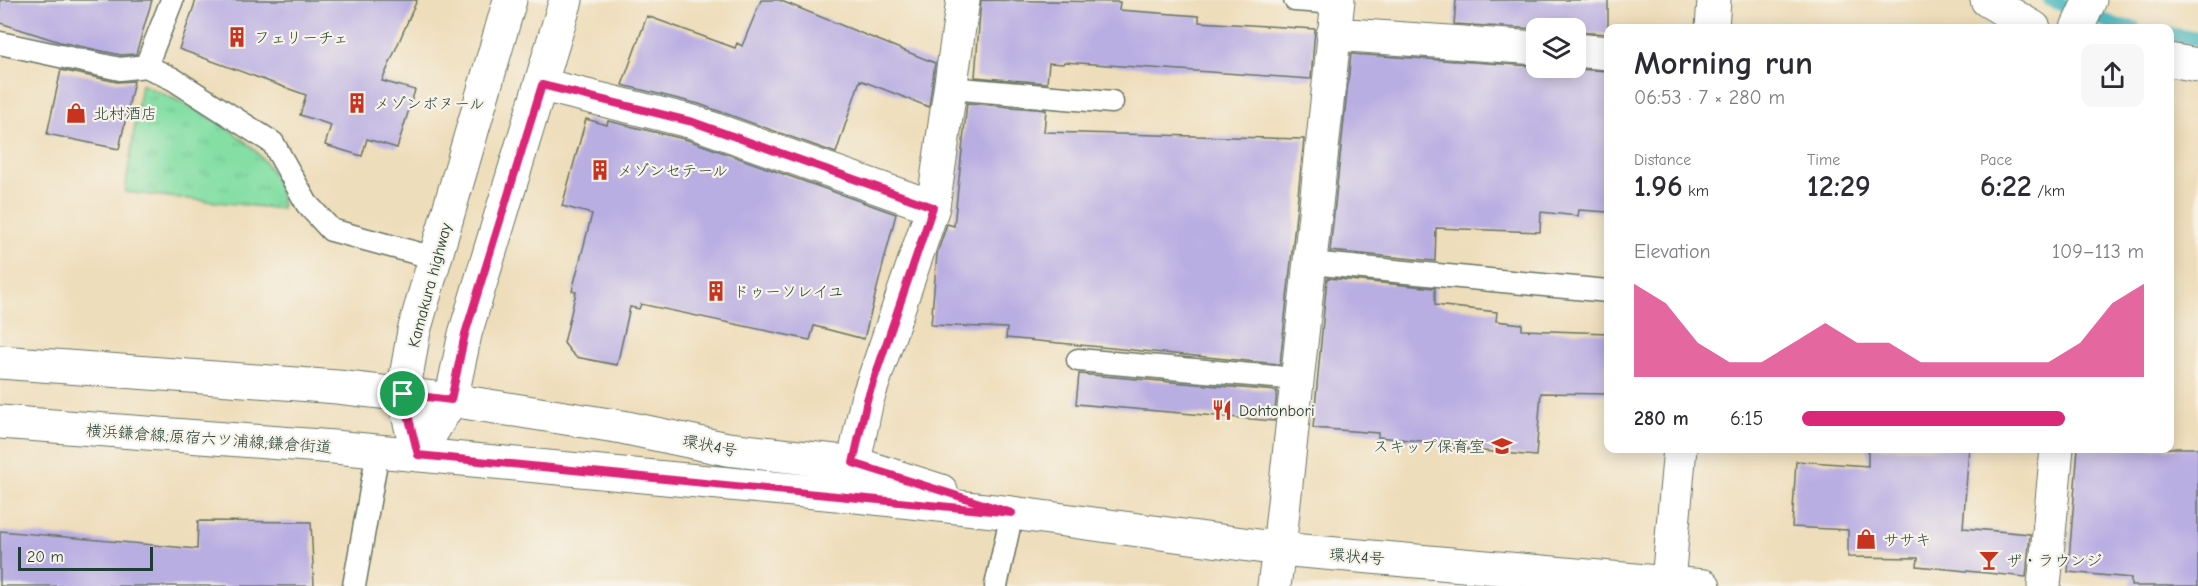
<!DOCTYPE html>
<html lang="en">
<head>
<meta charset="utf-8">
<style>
	:root { --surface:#fff; --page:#f7f7f7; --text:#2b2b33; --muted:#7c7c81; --accent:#db2777 }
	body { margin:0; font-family:"Comic Neue","Klee One",sans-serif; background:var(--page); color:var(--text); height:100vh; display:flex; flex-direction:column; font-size:22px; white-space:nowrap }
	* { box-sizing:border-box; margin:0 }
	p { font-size:20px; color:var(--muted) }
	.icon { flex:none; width:33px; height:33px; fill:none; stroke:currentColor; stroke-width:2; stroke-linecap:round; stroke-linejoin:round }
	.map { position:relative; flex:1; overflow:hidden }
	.side { position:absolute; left:1604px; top:24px; width:570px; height:429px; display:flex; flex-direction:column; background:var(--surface); border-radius:12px; box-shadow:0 3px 15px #0003 }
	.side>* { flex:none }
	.fabs { position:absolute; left:1526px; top:18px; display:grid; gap:12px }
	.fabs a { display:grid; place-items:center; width:60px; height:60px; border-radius:12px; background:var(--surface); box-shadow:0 3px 15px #0003; font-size:30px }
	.scale { position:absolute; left:18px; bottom:15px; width:135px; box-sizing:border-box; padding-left:6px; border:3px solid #1f3d34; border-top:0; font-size:16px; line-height:21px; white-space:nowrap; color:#1f3d34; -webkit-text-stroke:4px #f7f3e8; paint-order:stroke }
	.pin { position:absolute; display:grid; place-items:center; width:51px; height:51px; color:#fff; margin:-26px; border:3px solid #fff; border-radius:50%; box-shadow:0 2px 6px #0007 }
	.round { display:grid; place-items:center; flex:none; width:63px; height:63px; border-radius:12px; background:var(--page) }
	.head { display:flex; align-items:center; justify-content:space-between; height:102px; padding:0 30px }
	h1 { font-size:33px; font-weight:700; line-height:45px }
	.metrics { display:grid; grid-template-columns:repeat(3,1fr); gap:9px; height:102px; padding:6px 30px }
	.metrics div { display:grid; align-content:center }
	.metrics b { font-size:30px; font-weight:700 }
	.metrics small { font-size:16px; font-weight:400 }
	.metrics p { font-size:16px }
	.chart { height:168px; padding:12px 30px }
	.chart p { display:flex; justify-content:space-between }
	.chart svg { width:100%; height:108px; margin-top:6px; fill:var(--accent); opacity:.7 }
	ul { padding:0 30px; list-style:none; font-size:20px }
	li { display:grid; grid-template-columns:96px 72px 1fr; align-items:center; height:45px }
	li i { height:15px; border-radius:8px; background:var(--accent) }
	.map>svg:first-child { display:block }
</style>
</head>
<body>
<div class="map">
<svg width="2198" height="586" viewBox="0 0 2198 586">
	<defs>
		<pattern id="grass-tufts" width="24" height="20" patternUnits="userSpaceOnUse" patternTransform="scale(1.5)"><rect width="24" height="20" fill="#85dfa5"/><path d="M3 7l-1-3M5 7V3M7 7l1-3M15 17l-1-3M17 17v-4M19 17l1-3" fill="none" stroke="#72c08f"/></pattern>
	</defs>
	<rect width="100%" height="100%" fill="#f7f3e8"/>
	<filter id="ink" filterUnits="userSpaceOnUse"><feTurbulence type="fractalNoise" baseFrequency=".0167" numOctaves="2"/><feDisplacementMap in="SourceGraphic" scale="12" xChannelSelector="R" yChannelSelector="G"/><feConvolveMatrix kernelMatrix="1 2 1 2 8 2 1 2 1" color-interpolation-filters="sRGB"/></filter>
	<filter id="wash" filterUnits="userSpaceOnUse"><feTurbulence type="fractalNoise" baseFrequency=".008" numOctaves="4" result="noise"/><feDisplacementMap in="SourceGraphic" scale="24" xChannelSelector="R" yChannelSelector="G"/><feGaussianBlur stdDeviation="1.35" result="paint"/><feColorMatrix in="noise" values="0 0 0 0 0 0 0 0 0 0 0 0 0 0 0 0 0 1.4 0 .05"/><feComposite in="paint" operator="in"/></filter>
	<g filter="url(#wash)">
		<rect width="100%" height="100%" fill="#eeddba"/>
		<path fill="url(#grass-tufts)" stroke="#528e6c" stroke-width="1.5" d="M141,84C192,107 282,143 282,209L125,192Z"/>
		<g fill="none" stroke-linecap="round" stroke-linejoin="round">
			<path stroke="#46b6bd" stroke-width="14" d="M2050,0L2119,26L2134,28
				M2169,34L2198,39"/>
		</g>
		<g id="blocks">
			<path fill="#b9aee2" d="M0,0H152L136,54L121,55L60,42L0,23Z
				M196,0H417L382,81L415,90L397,148L367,139L362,156L325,145L331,125L300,115L306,95L179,49Z
				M761,0H779L935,63L929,107L860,80L836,153L699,104L622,85L647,16L735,48L737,43L742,46Z
				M981,0L1120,2L1119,10L1199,16V22L1315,29L1311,79L1064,62L1063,64L1049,63L1047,83L975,77Z
				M1456,0H1608V34L1575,32V28L1536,29L1454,24Z
				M1351,54L1608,71V212L1579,210L1578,216L1541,212L1540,232L1436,228L1435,261L1330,251Z
				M61,70L117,82L134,81L119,149L47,134Z
				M967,103L1046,110L1044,132L1304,139L1280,364L1006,338L1007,328L931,325L937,254L947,224L954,226Z
				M586,119L607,125L608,121L688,140L896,214L864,339L814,326L810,340L641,304L639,309L630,307L617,365L576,357L570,351L564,343L576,292L572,291L592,214L562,206Z
				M1327,278L1435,288V305L1497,312L1496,321L1522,324V330L1608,333L1607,394L1541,393L1536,456L1451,448L1452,444L1378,437V433L1313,428Z
				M1079,374L1277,391L1274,421L1076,404Z
				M1868,448H1969L1963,528L2030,534L2026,577L1917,566L1918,558L1848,557V530L1792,527L1796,461L1868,466Z
				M2078,448H2198V586H2131V578L2068,572Z
				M198,521L311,522L314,586H0V531L197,549Z"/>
		</g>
	</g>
	<g filter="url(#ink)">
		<use href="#blocks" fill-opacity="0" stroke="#677563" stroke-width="1.5"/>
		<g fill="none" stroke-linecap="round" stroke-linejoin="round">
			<g stroke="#677563" stroke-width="25">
				<path id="service" d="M1295,0L1337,3
					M0,43L120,69L146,66L173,79L273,143L307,204L331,230L435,258
					M146,66L172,0
					M950,88L1112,102
					M1310,263L1608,291
					M1078,360L1298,379
					M354,586L378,451
					M996,586L1012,513"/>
			</g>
			<g stroke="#677563" stroke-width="35">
				<path id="minor" d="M1987,0L2034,28
					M1712,28L1714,0
					M2077,28L2090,0
					M1333,34L1536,48
					M1575,50L1608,53
					M2169,60L2198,65
					M542,85L693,122L933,207
					M848,490L867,400L933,207L963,0
					M1279,549L1338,0
					M1668,582L1680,448
					M2044,586L2057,448"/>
			</g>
			<g stroke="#677563" stroke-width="35">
				<path id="tertiary" d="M1274,586L1279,549"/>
			</g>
			<g stroke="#677563" stroke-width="35">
				<path id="primary" d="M0,362L337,387L451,400L622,427L727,449L853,463L941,491
					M0,422L334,447L847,495L1012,513L1279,549L1704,586
					M418,455L451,400L465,334L566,0
					M418,455L403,394L414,331L510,0"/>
			</g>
			<use href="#service" stroke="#fff" stroke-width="22"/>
			<use href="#minor" stroke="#fff" stroke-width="33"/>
			<use href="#tertiary" stroke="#fff" stroke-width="33"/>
			<use href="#primary" stroke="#fff" stroke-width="33"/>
		</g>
	</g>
	<g fill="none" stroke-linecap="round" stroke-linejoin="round" filter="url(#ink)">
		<g stroke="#fff" stroke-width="12">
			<path id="route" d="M542,85L693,122L933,207L867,400L853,463L1012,513L418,455L403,394L451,400L465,334Z"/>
		</g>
		<use href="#route" stroke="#db2777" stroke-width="8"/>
	</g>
	<defs>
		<g id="building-bare" transform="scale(1.62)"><path d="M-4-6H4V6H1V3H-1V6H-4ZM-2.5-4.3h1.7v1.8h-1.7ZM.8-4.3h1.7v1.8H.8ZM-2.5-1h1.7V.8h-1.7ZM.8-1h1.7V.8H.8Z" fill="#c8321e" stroke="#f7f3e8" stroke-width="2.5" paint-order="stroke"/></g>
		<g id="shop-bare" transform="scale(1.62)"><path d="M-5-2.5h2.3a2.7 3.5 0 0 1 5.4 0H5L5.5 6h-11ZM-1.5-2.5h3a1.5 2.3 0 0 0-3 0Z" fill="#c8321e" stroke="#f7f3e8" stroke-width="2.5" paint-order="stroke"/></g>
		<g id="restaurant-bare" transform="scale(1.62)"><path d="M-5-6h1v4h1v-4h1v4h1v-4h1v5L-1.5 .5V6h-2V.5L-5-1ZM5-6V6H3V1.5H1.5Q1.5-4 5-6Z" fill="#c8321e" stroke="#f7f3e8" stroke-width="2.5" paint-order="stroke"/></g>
		<g id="school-bare" transform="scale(1.62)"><path d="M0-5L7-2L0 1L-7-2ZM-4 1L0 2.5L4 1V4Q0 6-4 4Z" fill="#c8321e" stroke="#f7f3e8" stroke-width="2.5" paint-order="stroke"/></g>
		<g id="bar-bare" transform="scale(1.62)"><path d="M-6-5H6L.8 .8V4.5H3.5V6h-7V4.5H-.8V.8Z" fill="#c8321e" stroke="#f7f3e8" stroke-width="2.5" paint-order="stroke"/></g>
	</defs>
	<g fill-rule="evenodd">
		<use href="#building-bare" x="237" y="37"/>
		<use href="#building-bare" x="357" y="103"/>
		<use href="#shop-bare" x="76" y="113"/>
		<use href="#building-bare" x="600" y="170"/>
		<use href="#building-bare" x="716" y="291"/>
		<use href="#restaurant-bare" x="1222" y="410"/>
		<use href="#school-bare" x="1502" y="446"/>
		<use href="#shop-bare" x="1866" y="539"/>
		<use href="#bar-bare" x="1989" y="560"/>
	</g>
	<g text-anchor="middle" stroke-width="4.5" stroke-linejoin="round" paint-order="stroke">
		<g font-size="16" fill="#1f3d34" stroke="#f7f3e8" text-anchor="start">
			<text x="254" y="43">フェリーチェ</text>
			<text x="374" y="109">メゾンボヌール</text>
			<text x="93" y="119">北村酒店</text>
			<text x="617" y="176">メゾンセテール</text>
			<text x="733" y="297">ドゥーソレイユ</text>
			<text x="1239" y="416">Dohtonbori</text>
			<text x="1485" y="452" text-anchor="end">スキップ保育室</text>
			<text x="1883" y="545">ササキ</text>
			<text x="2006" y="566">ザ・ラウンジ</text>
		</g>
		<g font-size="16" fill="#1f3d34" stroke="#f7f3e8">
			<text transform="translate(429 285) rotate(-75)" y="6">Kamakura highway</text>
			<text transform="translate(209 438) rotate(4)" y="6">横浜鎌倉線;原宿六ツ浦線;鎌倉街道</text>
			<text transform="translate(710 445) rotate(11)" y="6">環状4号</text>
			<text transform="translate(1357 556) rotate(5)" y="6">環状4号</text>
		</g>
	</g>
</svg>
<div class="fabs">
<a><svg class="icon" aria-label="layers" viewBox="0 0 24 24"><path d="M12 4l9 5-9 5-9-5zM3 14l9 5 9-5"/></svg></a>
</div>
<div class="scale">20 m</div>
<div class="pin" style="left:403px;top:394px;background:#1e9e55"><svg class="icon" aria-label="arrive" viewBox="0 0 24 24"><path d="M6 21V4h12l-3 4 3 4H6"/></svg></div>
<section class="side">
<div class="head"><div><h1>Morning run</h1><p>06:53 · 7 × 280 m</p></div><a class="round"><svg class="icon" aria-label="share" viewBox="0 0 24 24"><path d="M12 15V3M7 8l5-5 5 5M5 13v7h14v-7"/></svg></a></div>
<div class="metrics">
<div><p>Distance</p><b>1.96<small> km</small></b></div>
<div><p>Time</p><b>12:29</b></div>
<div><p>Pace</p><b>6:22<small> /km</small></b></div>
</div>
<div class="chart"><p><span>Elevation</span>109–113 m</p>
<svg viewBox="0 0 160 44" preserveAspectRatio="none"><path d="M0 44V6L10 14L20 30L30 38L40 38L50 30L60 22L70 30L80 30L90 38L100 38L110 38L120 38L130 38L140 30L150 14L160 6V44z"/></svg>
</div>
<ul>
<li><b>280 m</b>6:15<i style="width:77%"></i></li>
</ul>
</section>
</div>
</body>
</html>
